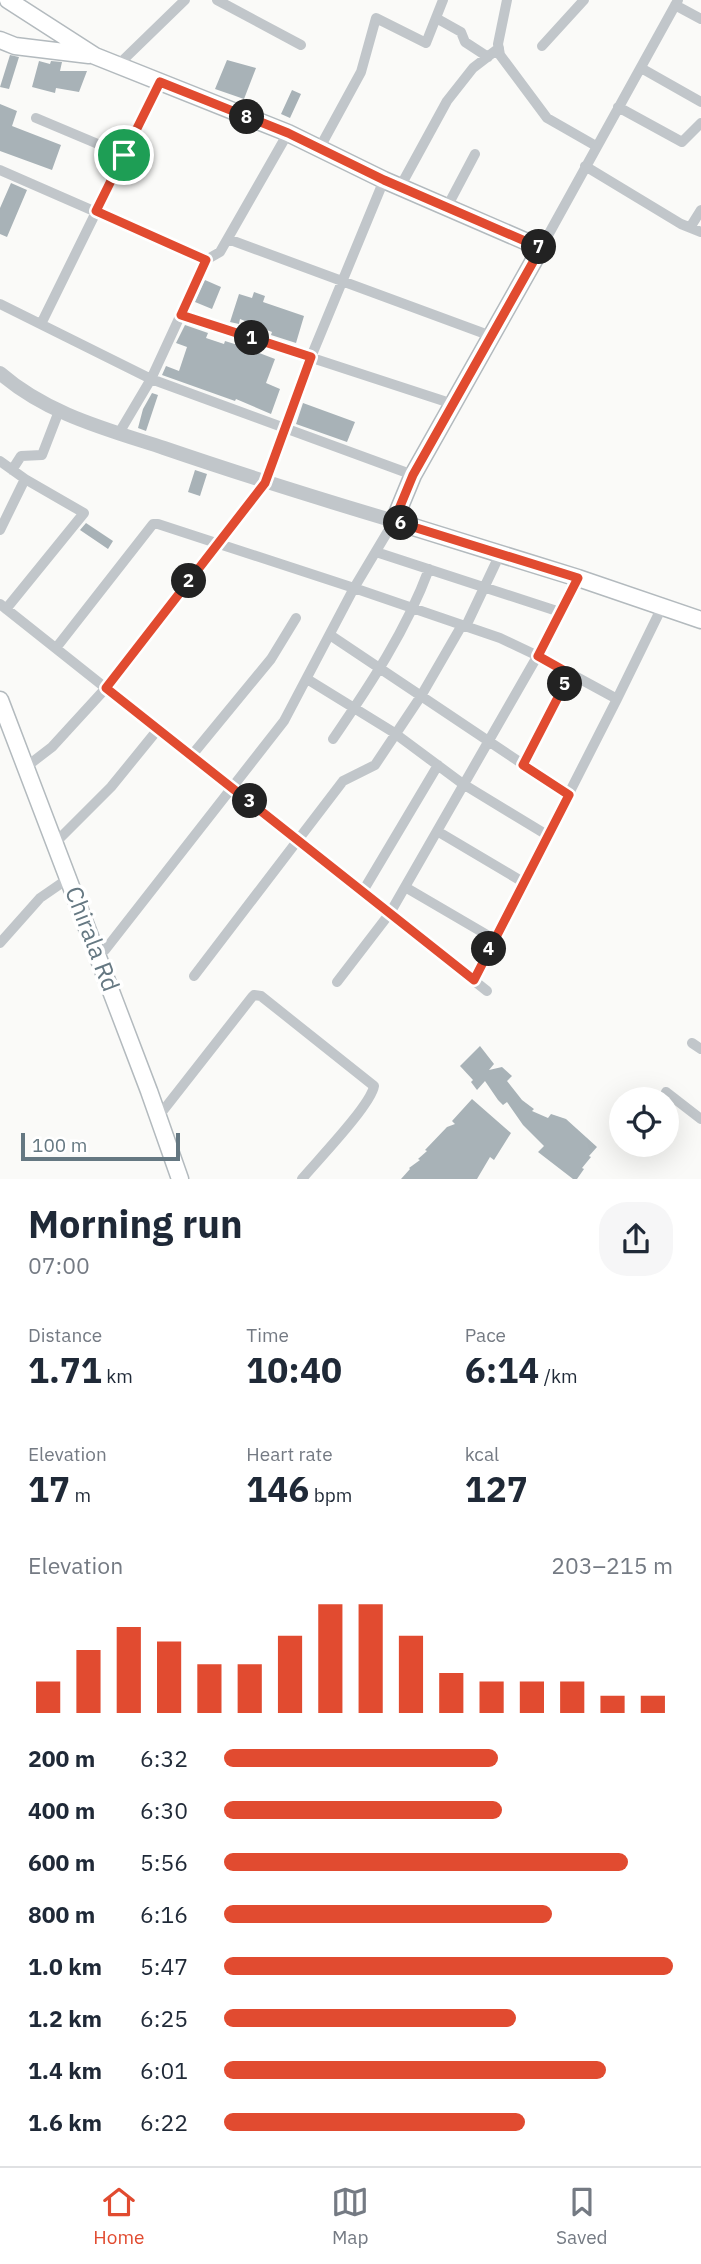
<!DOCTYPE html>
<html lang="en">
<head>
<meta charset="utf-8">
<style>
	:root { --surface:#fff; --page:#f6f6f7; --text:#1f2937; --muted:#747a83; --line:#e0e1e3; --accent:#e14b30 }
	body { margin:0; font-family:"IBM Plex Sans",sans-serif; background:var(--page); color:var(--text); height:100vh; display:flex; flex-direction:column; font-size:26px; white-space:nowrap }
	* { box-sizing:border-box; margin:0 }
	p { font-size:23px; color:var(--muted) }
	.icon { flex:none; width:38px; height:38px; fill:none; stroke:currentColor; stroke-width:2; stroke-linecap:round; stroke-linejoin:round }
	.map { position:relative; height:1179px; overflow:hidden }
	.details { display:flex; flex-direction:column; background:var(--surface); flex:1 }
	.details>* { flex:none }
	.fabs { position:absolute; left:609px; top:1087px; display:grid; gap:14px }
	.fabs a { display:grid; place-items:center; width:70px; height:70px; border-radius:50%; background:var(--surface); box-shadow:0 7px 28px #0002; font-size:35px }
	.scale { position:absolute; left:21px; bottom:18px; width:159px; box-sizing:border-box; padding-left:7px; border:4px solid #657882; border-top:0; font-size:19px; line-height:24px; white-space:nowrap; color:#657882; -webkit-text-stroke:5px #fff; paint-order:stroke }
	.pin { position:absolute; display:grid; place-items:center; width:60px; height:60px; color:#fff; margin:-30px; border:4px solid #fff; border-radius:50%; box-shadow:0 2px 7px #0007 }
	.km { position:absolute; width:35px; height:35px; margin:-18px; border-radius:50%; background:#222; color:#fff; font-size:19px; line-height:35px; text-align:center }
	.round { display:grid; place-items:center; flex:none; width:74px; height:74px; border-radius:28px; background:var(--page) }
	.overview { display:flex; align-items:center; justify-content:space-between; height:119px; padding:0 28px }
	h1 { font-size:38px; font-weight:800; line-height:52px }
	.metrics { display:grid; grid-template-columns:repeat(3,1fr); gap:10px; height:119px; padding:7px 28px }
	.metrics div { display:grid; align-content:center }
	.metrics b { font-size:35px; font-weight:800 }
	.metrics small { font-size:19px; font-weight:400 }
	.metrics p { font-size:19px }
	.chart { height:196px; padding:14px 28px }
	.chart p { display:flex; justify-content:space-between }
	.chart svg { width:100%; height:126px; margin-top:7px; stroke:var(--accent); stroke-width:6 }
	ul { padding:0 28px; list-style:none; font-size:23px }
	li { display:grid; grid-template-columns:112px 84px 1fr; align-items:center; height:52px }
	li i { height:18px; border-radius:9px; background:var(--accent) }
	.tab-bar { display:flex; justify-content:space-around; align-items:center; height:98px; border-top:2px solid var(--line); background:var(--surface); font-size:19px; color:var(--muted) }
	.tab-bar a { display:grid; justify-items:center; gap:4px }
	.tab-bar .current { color:var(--accent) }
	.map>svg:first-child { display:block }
</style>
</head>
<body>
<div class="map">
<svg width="701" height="1179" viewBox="0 0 701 1179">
	<rect width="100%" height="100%" fill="#fafaf8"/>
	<path fill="#a8b2b7" d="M10,55L19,57L9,89L0,87Z
		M227,60L256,68L244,99L215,89Z
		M39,61L50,64L51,61L62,62L60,71H87L79,92L56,88L55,93L32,87Z
		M292,90L301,94L290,118L281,114Z
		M0,104L17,111L12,126L61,145L52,170L0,151Z
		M11,183L27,190L7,237L0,234V208Z
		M205,280L221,287L212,309L195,302Z
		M254,292L265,296L263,302L304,316L296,343L271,335L272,332L240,319L239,324L230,322L239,294L252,298Z
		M185,325L208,333L206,338L224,344L225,341L241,346L275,359L266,383L280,389L271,414L236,399L235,401L162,375L166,366L179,371L187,347L176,343Z
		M152,393L158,395L146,431L138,428L143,409Z
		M303,403L355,422L347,442L296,424Z
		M195,470L207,474L200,496L188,492Z
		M86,523L113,541L108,549L80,530Z
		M480,1046L494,1064L489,1070L502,1067L512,1076L507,1081L522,1100L534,1109L532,1111L548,1118L551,1114L566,1119L597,1147L589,1156L591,1157L582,1168L584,1169L577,1179H573L538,1152L544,1146L523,1125L507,1102L503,1105L498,1100L485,1081L477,1090L471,1082L473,1080L460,1066Z
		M472,1099L511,1133L494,1160L490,1157L477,1179H401L410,1169L409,1168L420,1160L418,1159L427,1151L425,1150L447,1127L455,1124L452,1121Z"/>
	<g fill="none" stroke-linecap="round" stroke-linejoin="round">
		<g stroke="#b3babe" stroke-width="19">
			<path id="secondary" d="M8,0L95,56L288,133L384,180L541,248L413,475L394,521L578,578L701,620
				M0,40L15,46L89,55
				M0,700L149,1091L180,1179"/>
		</g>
		<path stroke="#c1c6ca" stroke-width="10" d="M217,0L301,45
			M507,0L498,44L500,55L547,118L596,146
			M675,5L701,19
			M436,18L461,32L465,42L488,57
			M542,46L584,0
			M118,65L185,0
			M641,68L701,102
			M618,107L682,142L701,123
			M36,118L124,155
			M319,149L361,72L376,18L426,43L443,0
			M585,166L681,224L701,232
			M0,170L206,260
			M400,187L447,101L473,68L499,48
			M447,207L475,154
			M691,226L701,210
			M228,239L491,336
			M541,248L678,0
			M0,304L151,379L413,475
			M181,315L453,404
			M41,324L160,82
			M119,433L151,379L206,260L220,252L288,133
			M0,461L25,479L84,513L6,609
			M12,470L21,456L42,455L59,411
			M0,530L25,479
			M376,552L560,612
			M0,604L487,991
			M466,626L500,554
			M330,635L569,795
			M56,648L153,524H158L354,588L500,638L538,656L617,699
			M307,679L393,732L463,784L547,835
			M333,739C370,685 406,631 429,569
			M192,755L271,659L296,618
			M523,765L570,674
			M26,767L52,747L106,688L266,483L311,357L384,180
			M437,831L523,882
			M55,843L111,787L159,728
			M405,887L494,939
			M363,891L438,765
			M0,943L40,898L69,878
			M97,954L105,950L284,721L354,588L394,521
			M194,976L343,781L375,765L421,696L462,625
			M474,980L617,699L662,607
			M337,982L390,913L542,648L578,578
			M692,1043L701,1049
			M666,1092L701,1119
			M158,1117L252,997L254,995L261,996L374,1086C371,1105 317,1161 302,1179"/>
		<path stroke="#c1c6ca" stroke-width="14" d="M0,373C47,414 106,429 164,448C240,474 317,498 394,521"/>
		<use href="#secondary" stroke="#fff" stroke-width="16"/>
	</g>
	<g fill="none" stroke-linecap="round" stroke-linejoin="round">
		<g stroke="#fff" stroke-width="14">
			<path id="route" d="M160,82L288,133L384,180L541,248L413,475L394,521L578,578L538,656L570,674L523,765L569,795L474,980L106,688L265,483L311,357L181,315L206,260L96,211Z"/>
		</g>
		<use href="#route" stroke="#e14b30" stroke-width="9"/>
	</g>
	<g text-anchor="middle" stroke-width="7" stroke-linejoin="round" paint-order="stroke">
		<g font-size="24" fill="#657882" stroke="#fff">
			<text transform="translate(92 939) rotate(69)" y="8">Chirala Rd</text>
		</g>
	</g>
</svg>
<div class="fabs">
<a><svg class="icon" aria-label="locate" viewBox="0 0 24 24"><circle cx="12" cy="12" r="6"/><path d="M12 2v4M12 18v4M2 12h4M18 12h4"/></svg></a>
</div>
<div class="scale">100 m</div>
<div class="pin" style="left:124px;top:155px;background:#1e9e55"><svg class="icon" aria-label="arrive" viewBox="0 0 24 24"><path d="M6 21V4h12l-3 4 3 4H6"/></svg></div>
<b class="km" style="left:252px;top:338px">1</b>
<b class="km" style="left:189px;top:581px">2</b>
<b class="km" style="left:250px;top:801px">3</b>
<b class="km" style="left:489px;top:949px">4</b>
<b class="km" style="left:565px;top:684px">5</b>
<b class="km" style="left:401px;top:523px">6</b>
<b class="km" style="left:539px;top:247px">7</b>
<b class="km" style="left:247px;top:117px">8</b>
</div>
<section class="details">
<div class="overview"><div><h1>Morning run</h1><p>07:00</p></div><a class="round"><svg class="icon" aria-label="share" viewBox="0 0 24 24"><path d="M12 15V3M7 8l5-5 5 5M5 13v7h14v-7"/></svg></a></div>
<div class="metrics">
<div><p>Distance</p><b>1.71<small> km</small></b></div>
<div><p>Time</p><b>10:40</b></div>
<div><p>Pace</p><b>6:14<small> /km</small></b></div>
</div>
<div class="metrics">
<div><p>Elevation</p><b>17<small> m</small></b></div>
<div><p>Heart rate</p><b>146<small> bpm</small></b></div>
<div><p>kcal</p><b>127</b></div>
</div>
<div class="chart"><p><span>Elevation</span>203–215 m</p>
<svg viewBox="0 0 160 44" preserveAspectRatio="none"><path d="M5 44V33M15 44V22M25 44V14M35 44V19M45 44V27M55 44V27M65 44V17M75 44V6M85 44V6M95 44V17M105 44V30M115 44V33M125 44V33M135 44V33M145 44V38M155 44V38"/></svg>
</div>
<ul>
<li><b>200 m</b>6:32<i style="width:61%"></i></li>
<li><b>400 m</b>6:30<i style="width:62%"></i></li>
<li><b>600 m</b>5:56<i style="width:90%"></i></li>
<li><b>800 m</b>6:16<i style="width:73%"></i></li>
<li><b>1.0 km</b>5:47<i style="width:100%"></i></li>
<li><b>1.2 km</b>6:25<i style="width:65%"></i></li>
<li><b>1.4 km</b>6:01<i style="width:85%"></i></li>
<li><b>1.6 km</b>6:22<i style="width:67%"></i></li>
</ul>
</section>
<nav class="tab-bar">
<a class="current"><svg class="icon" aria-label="home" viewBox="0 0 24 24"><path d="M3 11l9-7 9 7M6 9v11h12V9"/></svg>Home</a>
<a><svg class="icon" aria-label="map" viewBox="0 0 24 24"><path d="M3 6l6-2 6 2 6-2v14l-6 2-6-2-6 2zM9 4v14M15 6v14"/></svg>Map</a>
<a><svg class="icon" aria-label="saved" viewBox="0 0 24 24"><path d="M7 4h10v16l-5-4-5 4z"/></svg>Saved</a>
</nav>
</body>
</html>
